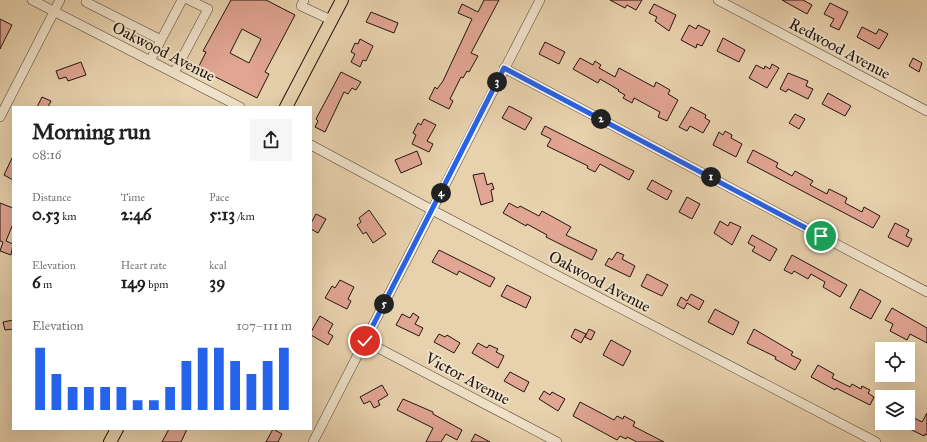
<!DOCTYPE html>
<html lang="en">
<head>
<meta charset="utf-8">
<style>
	:root { --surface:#fff; --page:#f6f6f6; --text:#222; --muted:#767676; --accent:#2563eb }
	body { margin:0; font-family:"IM FELL Great Primer",serif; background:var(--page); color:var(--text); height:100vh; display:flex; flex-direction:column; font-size:15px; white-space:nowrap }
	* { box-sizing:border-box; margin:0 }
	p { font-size:13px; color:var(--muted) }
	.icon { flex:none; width:22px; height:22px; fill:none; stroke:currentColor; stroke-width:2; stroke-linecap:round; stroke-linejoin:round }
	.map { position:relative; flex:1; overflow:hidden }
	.sheet { position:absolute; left:12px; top:106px; width:300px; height:324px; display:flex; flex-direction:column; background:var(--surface); border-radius:0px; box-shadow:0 4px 16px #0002 }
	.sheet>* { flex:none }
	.tools { position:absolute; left:875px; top:342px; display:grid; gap:8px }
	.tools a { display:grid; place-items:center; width:40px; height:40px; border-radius:0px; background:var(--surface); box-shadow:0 4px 16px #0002; font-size:20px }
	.pin { position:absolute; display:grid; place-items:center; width:34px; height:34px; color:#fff; margin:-17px; border:2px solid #fff; border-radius:50%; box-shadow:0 1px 4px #0007 }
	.km { position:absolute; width:20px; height:20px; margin:-10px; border-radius:50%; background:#222; color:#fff; font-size:11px; line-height:20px; text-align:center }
	.round { display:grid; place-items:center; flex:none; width:42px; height:42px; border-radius:0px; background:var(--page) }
	.head { display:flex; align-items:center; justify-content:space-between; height:68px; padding:0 20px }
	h1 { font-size:22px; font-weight:700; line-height:30px }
	.metrics { display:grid; grid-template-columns:repeat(3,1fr); gap:6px; height:68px; padding:4px 20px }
	.metrics div { display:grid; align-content:center }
	.metrics b { font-size:17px; font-weight:700 }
	.metrics small { font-size:11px; font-weight:400 }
	.metrics p { font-size:11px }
	.chart { height:112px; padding:8px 20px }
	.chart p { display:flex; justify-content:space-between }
	.chart svg { width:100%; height:72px; margin-top:4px; stroke:var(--accent); stroke-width:6 }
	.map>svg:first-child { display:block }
</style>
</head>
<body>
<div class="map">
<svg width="927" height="442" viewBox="0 0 927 442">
	<rect width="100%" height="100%" fill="#e8d2ae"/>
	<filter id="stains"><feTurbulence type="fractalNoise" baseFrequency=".005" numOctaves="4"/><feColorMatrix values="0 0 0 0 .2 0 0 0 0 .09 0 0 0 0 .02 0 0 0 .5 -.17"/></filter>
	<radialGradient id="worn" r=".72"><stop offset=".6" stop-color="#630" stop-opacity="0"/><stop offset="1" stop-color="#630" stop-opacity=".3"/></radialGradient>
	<path fill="#e1a593" stroke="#21140e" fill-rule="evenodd" d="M231,0H266L295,15L265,72L269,74L257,98L198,68L206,52L203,51ZM242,29L261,39L249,63L230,53Z
		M484,0H499L471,53L478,56L469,72L467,71L463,78L461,77L450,99L453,101L449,109L429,99L435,87L437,89L443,81L472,19L458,13L462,4L478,12Z
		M610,0H642L636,10L627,5L625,8Z
		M782,0H803L812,5L807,14Z
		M830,3L848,12L839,30L830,26L834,19L824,14Z
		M654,4L676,15L669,31L655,21L657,17L649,13Z
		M371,12L398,23L394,33L366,22Z
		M0,19L12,25L0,49Z
		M689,25L696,29L698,25L710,31L702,46L697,44L696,48L681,40Z
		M862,27L876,34L879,29L888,34L879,49L857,37Z
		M723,38L745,50L739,62L717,51Z
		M360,39L373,46L366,61L363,60L360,67L351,62L355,54L351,52L355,43L358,44Z
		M545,42L565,52L559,64L539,54Z
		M580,58L593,65L595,61L601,65L599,68L615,77L619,68L654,87L656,82L670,90L668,94L678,100L667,121L658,117L660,112L634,98L632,103L623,98L625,95L618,91L619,90L600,79L598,83L573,69Z
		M913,58L922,63L919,72L909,66Z
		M81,62L86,75L68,81L66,77L59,79L56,71Z
		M772,64L779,68L767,88L749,78L756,65L764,69L765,66L770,69Z
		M341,72L361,82L356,90L352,88L348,94L344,92L325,132L315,127L318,121L316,119Z
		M788,73L808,81L806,86L813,89L808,99L788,89L786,92L780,89Z
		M828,93L851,106L845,116L822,104Z
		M42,97L51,101L48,107H37Z
		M509,106L532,118L525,130L502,118Z
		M691,107L706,115L705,118L710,121L703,133L690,126L687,131L679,127Z
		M795,114L805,119L799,129L789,123Z
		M424,119L436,125L427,141L433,144L429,152L412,144L416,135L413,133L418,123L421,125Z
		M545,126L634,171L629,180L600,164L595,172L587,168L588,166L547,146L551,139L541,134Z
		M725,131L732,135L731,138L742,144L736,157L713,145L719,132L723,135Z
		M753,150L778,163L776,167L792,176L795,171L813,181L810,185L827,194L829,189L847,198L845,203L862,212L864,207L880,216L873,228L747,162Z
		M417,151L422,164L401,173L395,160Z
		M13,156V180L4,175Z
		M484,173L487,185L492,183L494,189L491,190L493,201L481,205L473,175Z
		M652,180L672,191L667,200L647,189Z
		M687,197L700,204L692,219L679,212Z
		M0,203L13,208V224L6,241L13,244L11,255L0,251L3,242L0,241Z
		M509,203L518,208L520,206L539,216L542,211L571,227L566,235L597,250L592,260L546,237L547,235L527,224L526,226L503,213Z
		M369,210L386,234L373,243L366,232L363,234L357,225L361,222L359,218Z
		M316,214L326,219L318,233L311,229V223Z
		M720,221L728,226L730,222L741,227L732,245L714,233Z
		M895,223L909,230L906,236L912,239L908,247L888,237Z
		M752,235L777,249L770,261L752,251L755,247L748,243Z
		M439,250L495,278L490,287L459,271L457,275L432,262Z
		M617,252L624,255L622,259L635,266L630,277L605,265L609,258L612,260Z
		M792,255L847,285L840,297L823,287L825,282L811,274L808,279L794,271L792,274L784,270Z
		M647,274L668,285L662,296L641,286Z
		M340,280L354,287L348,299L351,301L347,309L325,298L332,286L335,288Z
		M507,285L531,297L526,308L501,296Z
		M860,289L881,301L871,319L850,308Z
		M691,294L704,301L699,310L687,303L684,309L677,305L681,297L687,301Z
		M892,308L927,328V343L910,334L907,340L890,331L893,324L885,320Z
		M715,309L739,322L733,335L708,322Z
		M413,313L419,317L415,324L423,328L419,336L396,325L402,314L410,318Z
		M320,316L333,324L328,333L333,336L328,345L311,335V332Z
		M13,320V329L5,330L3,322Z
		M575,329L586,334L581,343L571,337Z
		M589,329L595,332L591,340L585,337Z
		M754,329L793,352L791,355L801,360L795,370L775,359L776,357L747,343Z
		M439,334L445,337L447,335L460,343L454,353L434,342Z
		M611,340L631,351L623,366L603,355Z
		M478,343L487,348L489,345L498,349L496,352L504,356L498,368L472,353Z
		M818,365L834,374L832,378L850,387L852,384L861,389L862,386L870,390L868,393L874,397L870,405L836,388L835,390L811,377Z
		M510,372L529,382L524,392L504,381Z
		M382,385L388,395L378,401L380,405L374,408L370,401L364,404L360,397Z
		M544,391L550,395L552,392L565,399L558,411L539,399Z
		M403,399L433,412V414L462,430L457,440L446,434L441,442H426L433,428L397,410Z
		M580,402L614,420L617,416L623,419L624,416L635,422L633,426L664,442H637L627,437L626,439L620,436L617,440L573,416Z
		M927,413V435L925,434L924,436L908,428V415L922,422Z
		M169,429H187L181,442H162Z
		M273,429L282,434L278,442H266Z
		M475,434L490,442H471Z"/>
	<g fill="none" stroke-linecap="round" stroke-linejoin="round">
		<g stroke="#534436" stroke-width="10">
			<path id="minor" d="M32,0L240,107
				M86,0V2L161,40
				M304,0L301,6L331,20
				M718,0L927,111
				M150,61L182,0
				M504,68L927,292
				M174,73L208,9L189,0
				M0,117L60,0
				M311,145L432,210L876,442
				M365,341L557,442
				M313,442L540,0"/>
		</g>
		<g stroke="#21140e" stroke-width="14">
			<path id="major" d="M286,107L342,0
				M110,442L117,429"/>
		</g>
		<use href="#minor" stroke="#f0e2ca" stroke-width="9"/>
		<use href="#major" stroke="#e8d2ae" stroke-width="12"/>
	</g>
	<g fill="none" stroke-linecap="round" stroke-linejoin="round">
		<g stroke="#fff" stroke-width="8">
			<path id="route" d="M365,341L504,68L821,236"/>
		</g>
		<use href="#route" stroke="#2563eb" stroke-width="5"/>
	</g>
	<g text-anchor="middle" stroke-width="4" stroke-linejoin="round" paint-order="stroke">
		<g font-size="16" fill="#21140e" stroke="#f0e2ca">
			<text transform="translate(840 48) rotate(28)" y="6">Redwood Avenue</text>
			<text transform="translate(164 51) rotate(27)" y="6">Oakwood Avenue</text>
			<text transform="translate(600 281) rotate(28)" y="6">Oakwood Avenue</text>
			<text transform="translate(468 378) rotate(28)" y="6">Victor Avenue</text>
		</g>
	</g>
	<rect width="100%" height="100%" filter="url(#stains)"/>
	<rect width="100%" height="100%" fill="url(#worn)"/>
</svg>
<div class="tools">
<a><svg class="icon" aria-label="locate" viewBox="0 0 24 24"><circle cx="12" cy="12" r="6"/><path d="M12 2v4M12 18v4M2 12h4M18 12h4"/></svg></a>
<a><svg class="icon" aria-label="layers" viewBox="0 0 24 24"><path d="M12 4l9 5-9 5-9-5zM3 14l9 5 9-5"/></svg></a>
</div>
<div class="pin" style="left:821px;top:236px;background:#1e9e55"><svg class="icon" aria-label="arrive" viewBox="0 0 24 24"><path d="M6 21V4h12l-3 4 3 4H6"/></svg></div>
<div class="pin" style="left:365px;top:341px;background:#d93025"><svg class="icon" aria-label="check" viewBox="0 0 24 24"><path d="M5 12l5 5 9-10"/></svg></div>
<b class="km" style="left:711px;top:177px">1</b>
<b class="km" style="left:601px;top:119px">2</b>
<b class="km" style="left:497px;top:82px">3</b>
<b class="km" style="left:441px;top:193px">4</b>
<b class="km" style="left:384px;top:304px">5</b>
<section class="sheet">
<div class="head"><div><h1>Morning run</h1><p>08:16</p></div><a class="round"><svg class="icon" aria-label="share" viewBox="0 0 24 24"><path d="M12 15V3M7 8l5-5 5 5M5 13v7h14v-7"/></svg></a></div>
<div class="metrics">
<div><p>Distance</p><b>0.53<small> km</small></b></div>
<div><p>Time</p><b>2:46</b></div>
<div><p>Pace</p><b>5:13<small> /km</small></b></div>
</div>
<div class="metrics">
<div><p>Elevation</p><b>6<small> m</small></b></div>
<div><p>Heart rate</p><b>149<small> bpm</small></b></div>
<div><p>kcal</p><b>39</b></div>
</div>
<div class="chart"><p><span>Elevation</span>107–111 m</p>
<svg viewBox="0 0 160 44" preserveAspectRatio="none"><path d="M5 44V6M15 44V22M25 44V30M35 44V30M45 44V30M55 44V30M65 44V38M75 44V38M85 44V30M95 44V14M105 44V6M115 44V6M125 44V14M135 44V22M145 44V14M155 44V6"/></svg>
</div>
</section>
</div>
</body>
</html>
